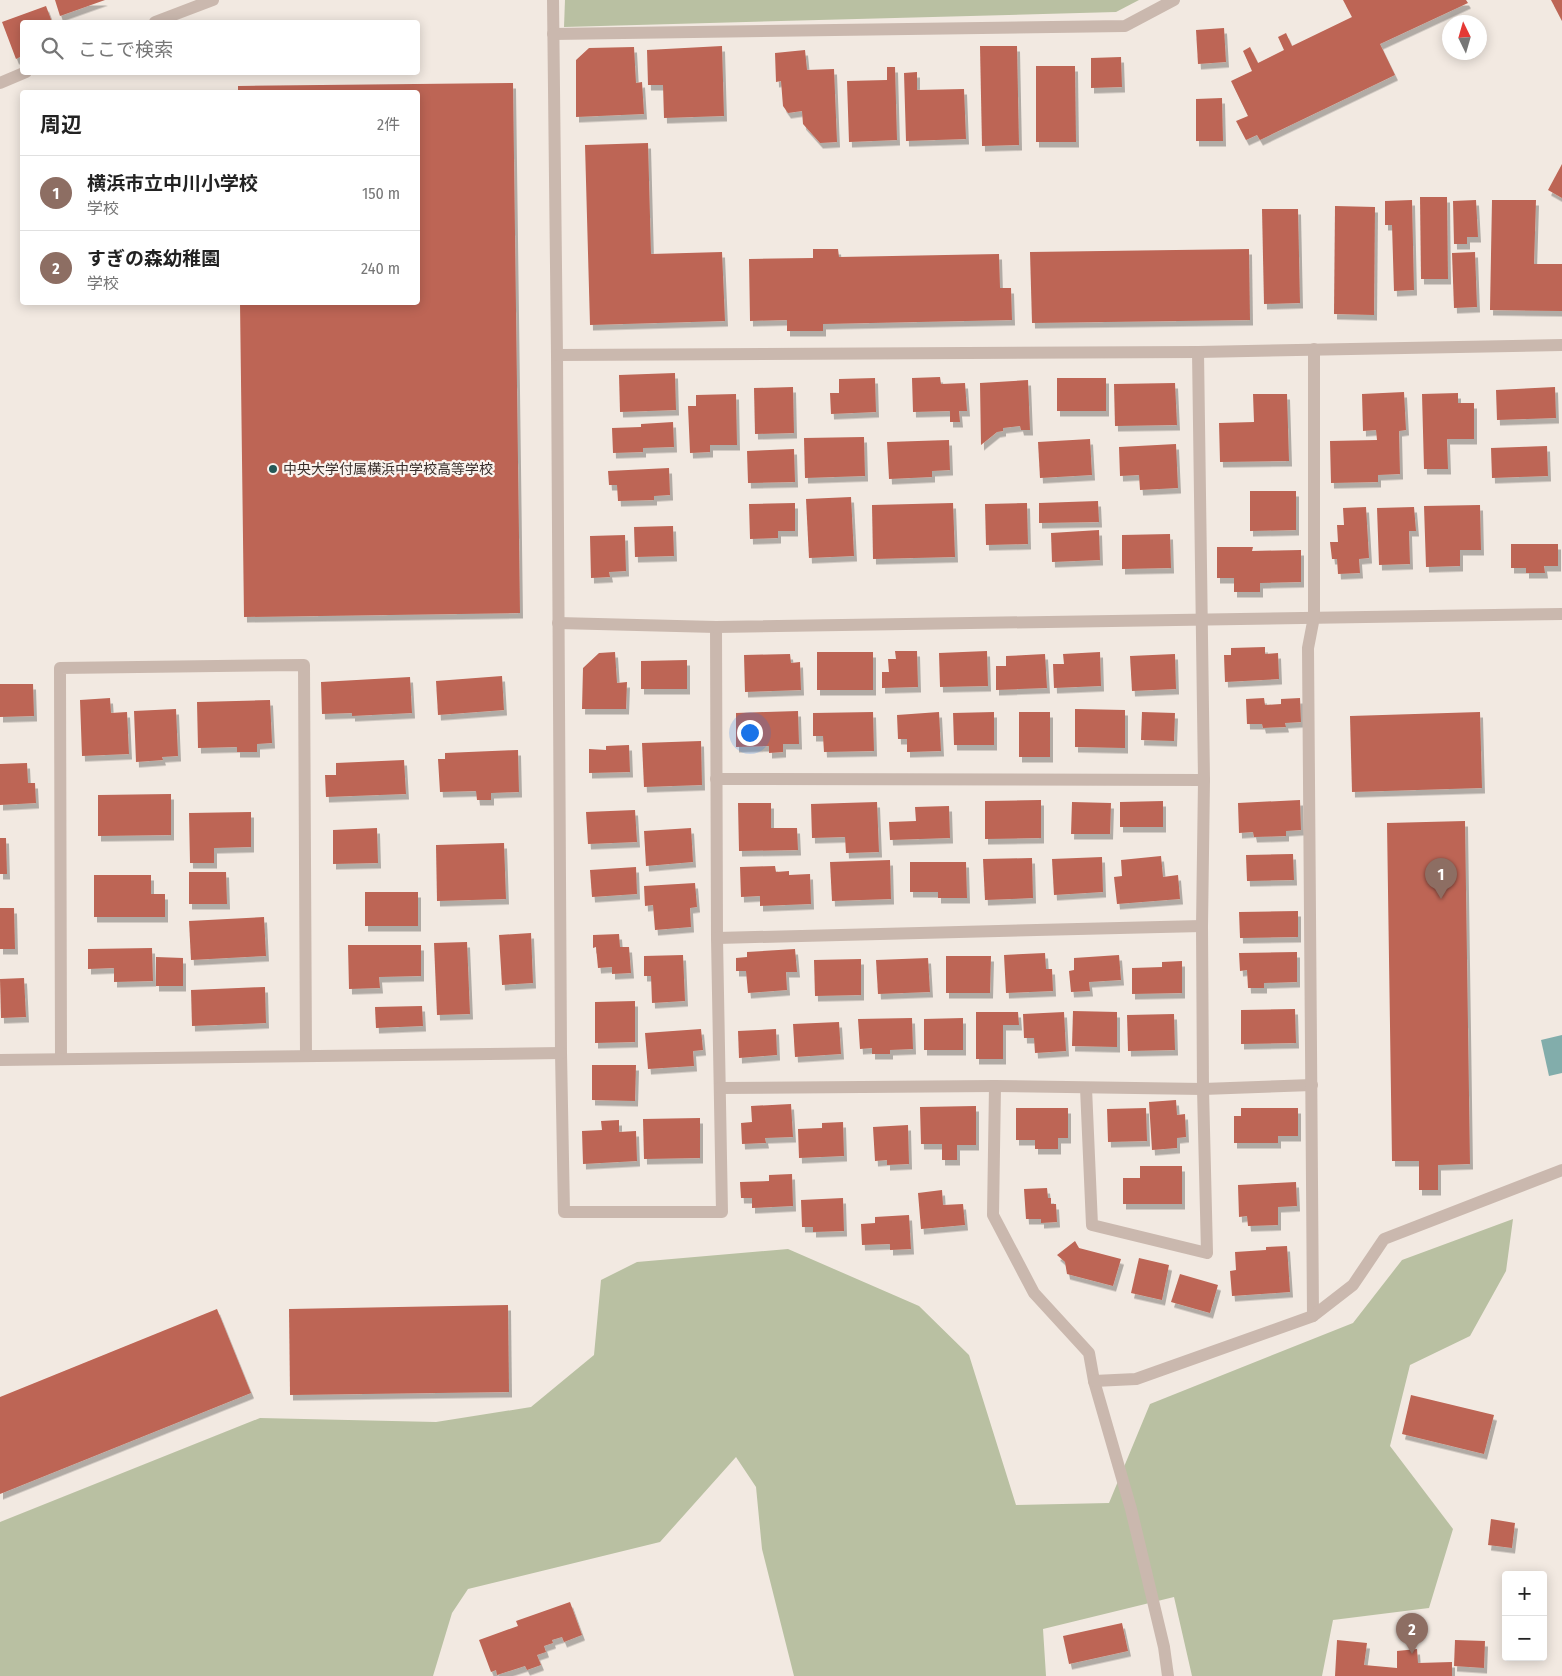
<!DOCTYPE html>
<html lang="ja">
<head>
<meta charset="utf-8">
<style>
  :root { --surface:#fff; --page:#f6f6f6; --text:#222; --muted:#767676; --line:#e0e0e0; --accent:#245857 }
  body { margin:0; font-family:"Fira Sans Condensed","Noto Sans JP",sans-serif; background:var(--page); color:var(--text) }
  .controls { position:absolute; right:15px; bottom:15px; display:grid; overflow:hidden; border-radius:5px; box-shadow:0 2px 12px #0003 }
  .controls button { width:45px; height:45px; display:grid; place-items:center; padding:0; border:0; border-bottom:1px solid var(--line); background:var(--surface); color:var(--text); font:25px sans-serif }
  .compass { position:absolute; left:1442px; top:15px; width:45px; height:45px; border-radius:50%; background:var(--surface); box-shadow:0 2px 12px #0003; rotate:355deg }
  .you { position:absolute; left:749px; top:732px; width:18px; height:18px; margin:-12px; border:4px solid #fff; border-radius:50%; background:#1a73e8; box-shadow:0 0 0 8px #1a73e833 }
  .badge { display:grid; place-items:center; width:32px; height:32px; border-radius:50%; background:var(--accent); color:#fff; font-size:16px; font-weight:700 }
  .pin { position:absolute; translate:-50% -41px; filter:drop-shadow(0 1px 2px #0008) }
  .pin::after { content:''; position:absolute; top:26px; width:18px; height:15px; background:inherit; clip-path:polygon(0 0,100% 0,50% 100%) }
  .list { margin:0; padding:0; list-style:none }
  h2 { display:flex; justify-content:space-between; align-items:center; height:65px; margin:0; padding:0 20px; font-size:21px }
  h2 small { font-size:16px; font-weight:400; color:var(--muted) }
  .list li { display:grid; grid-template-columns:32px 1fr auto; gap:15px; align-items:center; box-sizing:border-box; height:75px; padding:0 20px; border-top:1px solid var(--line) }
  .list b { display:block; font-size:19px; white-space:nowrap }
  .list p { margin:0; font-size:16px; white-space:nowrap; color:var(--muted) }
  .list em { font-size:16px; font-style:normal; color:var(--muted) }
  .icon { flex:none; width:28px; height:28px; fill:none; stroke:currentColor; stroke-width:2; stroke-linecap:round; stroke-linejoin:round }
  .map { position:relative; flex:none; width:1562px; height:1676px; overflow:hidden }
  .search { position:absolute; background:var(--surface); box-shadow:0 2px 12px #0003; left:20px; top:20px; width:400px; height:55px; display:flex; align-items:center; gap:12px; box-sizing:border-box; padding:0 18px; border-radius:5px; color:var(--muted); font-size:19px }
  .panel { position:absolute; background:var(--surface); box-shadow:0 2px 12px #0003; left:20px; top:90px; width:400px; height:215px; border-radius:5px }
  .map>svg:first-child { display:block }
  .green { fill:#b9c0a2 }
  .water { fill:#82adab }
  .building { fill:#bd6554; filter:url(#shadow) }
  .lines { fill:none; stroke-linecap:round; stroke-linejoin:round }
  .street { stroke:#cab8ae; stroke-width:12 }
  .poi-dot { fill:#245857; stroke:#faf3ee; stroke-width:2 }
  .labels { text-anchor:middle; stroke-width:4.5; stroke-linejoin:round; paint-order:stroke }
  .poi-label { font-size:14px; fill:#392f2c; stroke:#faf3ee; text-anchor:start }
</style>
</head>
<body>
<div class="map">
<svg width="1562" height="1676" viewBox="0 0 1562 1676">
  <defs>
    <filter id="shadow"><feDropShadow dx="3" dy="5.5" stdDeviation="0" flood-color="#0004"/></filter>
  </defs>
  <rect width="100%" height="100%" fill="#f2e9e1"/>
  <g class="green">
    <path d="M565 0H1139L1116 12 564 27Z"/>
    <path d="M1513 1219 1506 1271 1470 1336 1410 1365 1390 1446 1453 1529 1429 1608 1333 1620 1322 1676H1192L1174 1597 1043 1629 1046 1676H794L762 1549 756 1487 736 1457 660 1542 468 1589 452 1613 433 1676H0V1522L260 1418 436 1422 531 1407 594 1355 601 1280 637 1262 788 1249 919 1306 969 1355 1016 1505 1109 1503 1150 1404 1353 1323 1402 1260Z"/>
  </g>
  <path class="water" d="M1562 1035V1073L1549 1076 1541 1040Z"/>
  <g class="building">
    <path d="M55 0H105L60 16Z"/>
    <path d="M1343 0H1466L1468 3 1380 44 1395 75 1260 140 1257 135 1246 140 1236 121 1248 116 1231 81 1252 71 1243 51 1250 47 1258 63 1284 50 1278 37 1286 33 1292 46 1352 17Z"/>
    <path d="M1551 0H1562V21Z"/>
    <path d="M46 6 52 22H22V56L16 59 2 22Z"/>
    <path d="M1224 28 1226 62 1198 64 1196 30Z"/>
    <path d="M722 46 724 116 664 118 663 85H648L647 50Z"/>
    <path d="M980 46H1017L1019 145 982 146Z"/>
    <path d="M634 47 636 83 642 82 644 114 576 117V60L589 48Z"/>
    <path d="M805 50 807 70 834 69 837 142 820 143 803 124 802 111 788 113 783 106 781 81 776 82 775 53Z"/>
    <path d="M1121 57 1122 87 1091 88V58Z"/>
    <path d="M1036 66H1075L1076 142H1036Z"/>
    <path d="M887 67H895L897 140 849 142 847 81 887 80Z"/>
    <path d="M917 72V90L964 89 966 139 906 141 904 73Z"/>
    <path d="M513 83 520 613 244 617 240 302H418V92H238V86Z"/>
    <path d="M1222 98 1223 141H1196V99Z"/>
    <path d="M648 143 651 254 722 252 725 321 590 325 585 145Z"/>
    <path d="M1562 164V198L1548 190Z"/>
    <path d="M1420 197H1447L1448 279H1421Z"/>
    <path d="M1412 200 1414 290 1394 291 1392 225H1385V201Z"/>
    <path d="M1476 200 1478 237H1467V244H1454L1453 201Z"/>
    <path d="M1492 200H1536L1534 264H1562V311L1490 310Z"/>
    <path d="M1335 206 1375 207 1374 315 1334 314Z"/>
    <path d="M1262 209H1298L1300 303 1264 304Z"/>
    <path d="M813 249H838L839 257 999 254 1000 288H1011L1012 320 823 324V331H787V320L750 321 749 259 813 258Z"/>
    <path d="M1249 249 1250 320 1032 323 1030 252Z"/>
    <path d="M1475 252 1477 307 1454 308 1452 253Z"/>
    <path d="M675 373 676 410 620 412 619 375Z"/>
    <path d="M940 377 941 384 965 383 967 411H959L960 422H950V411L913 412 912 378Z"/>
    <path d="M875 378 876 412 831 414 830 393H839V379Z"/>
    <rect x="1057" y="378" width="49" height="33"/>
    <path d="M1028 380 1030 430H1021L1020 426 1003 428V431L997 432 981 445 980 383Z"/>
    <path d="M1175 383 1177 425 1115 426 1114 384Z"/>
    <path d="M793 387 794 433 755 434 754 388Z"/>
    <path d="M1555 387 1556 418 1497 420 1496 390Z"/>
    <path d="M1404 392 1406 430 1399 431 1400 474 1378 475V482L1331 483 1330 441 1377 440 1376 430 1363 431 1362 394Z"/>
    <path d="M1458 393V403H1474V439H1447L1448 469H1424L1422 394Z"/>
    <path d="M736 394 737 445H710V452L690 453 688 406H696V395Z"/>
    <path d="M1253 394H1287L1289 461 1220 462 1219 423 1254 422Z"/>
    <path d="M673 422 674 447 643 448V452L613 453 612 428 641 427V424Z"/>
    <path d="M864 437 865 476 805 478 804 438Z"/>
    <path d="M1090 439 1092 475 1040 478 1038 442Z"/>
    <path d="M949 440 950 470 932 471V477L889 479 887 442Z"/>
    <path d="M1176 444 1178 488 1140 490 1139 475 1120 476 1119 447Z"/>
    <path d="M1547 446 1548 476 1492 478 1491 448Z"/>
    <path d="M794 449 795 482 748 483 747 451Z"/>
    <path d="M669 468 670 495 654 496V500L618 501 617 485H609L608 471Z"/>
    <path d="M1250 491H1296V530L1250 531Z"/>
    <path d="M851 497 854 556 809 558 806 499Z"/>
    <path d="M1098 501 1099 522 1039 523V503Z"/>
    <path d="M795 503V531H778V538L750 539 749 504Z"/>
    <path d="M953 503 955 557 873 559 872 505Z"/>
    <path d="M1027 503 1028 544 986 545 985 504Z"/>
    <path d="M1480 505 1481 550H1460V566L1426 567 1424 506Z"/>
    <path d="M1366 507 1369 558 1359 559 1360 573 1338 574 1337 559H1332L1330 542H1338L1337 525H1344L1343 508Z"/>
    <path d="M1414 507 1416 531H1409L1410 564 1379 565 1377 508Z"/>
    <path d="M673 526 674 556 635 557 634 527Z"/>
    <path d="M1099 530 1100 560 1052 562 1051 533Z"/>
    <path d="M1170 534 1171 568 1122 569V535Z"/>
    <path d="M625 535 626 571 609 572 610 577 591 578 590 536Z"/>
    <path d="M1511 544H1558V566H1544L1545 573H1526V568H1511Z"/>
    <path d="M1217 547H1253L1252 551 1301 550V582L1260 583V592H1234V578H1217Z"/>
    <path d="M1265 647V654L1278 653 1279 679 1225 682 1224 655H1231V648Z"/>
    <path d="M895 651H917L918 687 882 688V672H889L888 659H896Z"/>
    <path d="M987 651 988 686 940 687 939 653Z"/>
    <path d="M615 652 617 683 627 682 626 709H582L583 668 599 653Z"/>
    <rect x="817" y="652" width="56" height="38"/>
    <path d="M1100 652 1101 686 1054 688 1053 664H1064L1063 654Z"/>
    <path d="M790 654 791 663 800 662 801 690 745 692 744 655Z"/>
    <path d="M1045 654 1047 688 996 690V666H1006V656Z"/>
    <path d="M1175 654 1176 689 1132 691 1130 656Z"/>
    <path d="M687 660V689H641V661Z"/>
    <path d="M502 676 504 710 438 715 436 681Z"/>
    <path d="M410 677 412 713 352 716V713L322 714 321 682Z"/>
    <path d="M0 684H33L34 716 0 717Z"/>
    <path d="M110 698 111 713 127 712 129 754 82 756 80 700Z"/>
    <path d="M1264 698 1265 705 1281 704V699L1300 698 1301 722 1285 723 1286 727 1263 728 1262 724H1247L1246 699Z"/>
    <path d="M270 700 272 743 257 744V752H237V747L198 748 197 702Z"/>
    <path d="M176 709 178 756 162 757 163 760 136 762 134 711Z"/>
    <path d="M1075 709 1125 710V748L1075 747Z"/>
    <path d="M798 711 799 744H783V752L769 753V746L736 747V713Z"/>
    <path d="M873 712 874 751 824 752 823 736H813V713Z"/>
    <path d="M939 712 941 751 907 752V739H898L897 715Z"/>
    <path d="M994 712V745H954L953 713Z"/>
    <rect x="1019" y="712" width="31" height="45"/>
    <path d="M1142 712 1175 713 1174 741 1141 740Z"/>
    <path d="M1480 712 1482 788 1352 792 1350 716Z"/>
    <path d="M701 741 702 785 644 787 642 743Z"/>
    <path d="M629 745 630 772 589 773V749L606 750V746Z"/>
    <path d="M518 750 519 792 491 793V800H477L476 791 440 792 438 759H445V753Z"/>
    <path d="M404 760 406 794 326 797 325 775H336V763Z"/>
    <path d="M27 763 28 783H35L36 803 0 805V764Z"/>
    <path d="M171 794V835L98 836V795Z"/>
    <path d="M1041 800V838L985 839V801Z"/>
    <path d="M1300 800 1301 830 1286 831V836L1254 837 1253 832 1239 833 1238 803Z"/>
    <path d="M1163 801V827H1120V802Z"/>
    <path d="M877 802 879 852 846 853 845 837 812 838 811 804Z"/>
    <path d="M1072 802 1111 803 1110 834H1071Z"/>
    <path d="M738 803H771V828H797L798 850 739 851Z"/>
    <path d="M949 806 950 838 890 840 889 822 916 821 915 807Z"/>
    <path d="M635 810 637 842 588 844 586 812Z"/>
    <path d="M251 812V847L214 848V863H190L189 813Z"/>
    <path d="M1465 821 1470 1164 1438 1165V1190H1419V1161H1392L1387 823Z"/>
    <path d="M377 828 378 863 333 864V830Z"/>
    <path d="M691 828 693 862 646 866 644 831Z"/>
    <path d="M0 838H6L7 874H0Z"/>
    <path d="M504 843 506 899 437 901 436 845Z"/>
    <path d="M1293 854 1294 880 1247 881 1246 855Z"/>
    <path d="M1161 856 1163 877 1178 875 1180 899 1117 904 1114 877 1122 876 1121 860Z"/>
    <path d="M1102 857 1103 892 1054 895 1052 859Z"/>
    <path d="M1032 858 1033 898 985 900 983 859Z"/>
    <path d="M890 860 891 899 832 901 830 862Z"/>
    <path d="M910 862H966L967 898H938V892H910Z"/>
    <path d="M775 866 776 872 789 871V875L810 874 811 904 760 906V896L741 897 740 867Z"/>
    <path d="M636 867 637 894 592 897 590 870Z"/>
    <path d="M189 872H226L227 904H189Z"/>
    <path d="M94 875H151V894H165V917H94Z"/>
    <path d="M695 883 697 907 690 908 691 927 655 930 653 905 645 906 644 886Z"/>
    <rect x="365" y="892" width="53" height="34"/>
    <path d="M0 908H14L15 949H0Z"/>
    <path d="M1298 911V937L1240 938 1239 912Z"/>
    <path d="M264 917 266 956 191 960 189 921Z"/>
    <path d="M531 933 533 983 502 985 499 935Z"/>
    <path d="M619 934 620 947H629L631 973 612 974V967L598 968 596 947 593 948V935Z"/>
    <path d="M467 942 470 1014 437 1015 434 943Z"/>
    <path d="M348 945H421V976L379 977 380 988 349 989Z"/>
    <path d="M152 948 153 981 114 982V968L88 969V949Z"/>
    <path d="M795 949 797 972H786L787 990 748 993 746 971H736V958L747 957V952Z"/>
    <path d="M1297 952V982L1264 983V988H1248L1247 970 1240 971 1239 953Z"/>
    <path d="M1045 953 1046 969H1052L1053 991 1006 993 1004 955Z"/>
    <path d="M683 955 685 1001 652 1003 651 976H644V956Z"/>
    <path d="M1119 955 1121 980 1089 982 1090 991 1071 992 1069 971 1074 970V958Z"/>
    <path d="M946 956H991L990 993H946Z"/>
    <path d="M156 957 183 958V986H156Z"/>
    <path d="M928 958 930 992 878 994 876 960Z"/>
    <path d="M861 959V995L815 996 814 960Z"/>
    <path d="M1182 961V993L1132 994V968L1162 967V962Z"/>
    <path d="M24 978 26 1017 1 1018 0 979Z"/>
    <path d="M265 987 266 1023 192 1026 191 990Z"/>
    <path d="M635 1001V1042L595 1043V1002Z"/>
    <path d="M422 1006 423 1026 376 1028 375 1007Z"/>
    <path d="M1295 1009 1296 1043 1241 1044V1010Z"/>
    <path d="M1073 1011 1117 1012V1047L1072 1046Z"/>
    <path d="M976 1012H1018L1019 1025H1003V1059H976Z"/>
    <path d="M1064 1012 1066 1051 1035 1053 1034 1038H1024L1023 1014Z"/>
    <path d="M1174 1014 1175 1050 1128 1051 1127 1015Z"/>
    <path d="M912 1018 913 1049 890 1050V1054H872V1048L860 1049 858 1019Z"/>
    <path d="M963 1018V1050H924V1019Z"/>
    <path d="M839 1022 841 1054 795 1057 793 1024Z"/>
    <path d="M701 1029 703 1050 693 1051 694 1066 648 1069 645 1033Z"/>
    <path d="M776 1029 777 1055 739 1058 738 1031Z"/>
    <path d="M592 1065H636L635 1101 592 1100Z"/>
    <path d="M1176 1100 1177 1115 1185 1114 1186 1137 1177 1138V1148L1152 1150 1149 1102Z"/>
    <path d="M791 1104 793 1137 765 1138 766 1143 742 1144 741 1123 752 1122 751 1106Z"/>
    <path d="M976 1106V1145H957V1160H942V1144H921L920 1107Z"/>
    <path d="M1016 1108H1068V1138H1058V1149H1035V1140H1016Z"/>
    <path d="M1146 1108 1147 1141 1108 1142 1107 1109Z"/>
    <path d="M1241 1108H1298V1136H1278V1143H1234V1116H1241Z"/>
    <path d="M700 1118V1158L644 1159 643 1119Z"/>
    <path d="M619 1120V1132L636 1131 637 1161 583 1164 582 1131 602 1130 601 1121Z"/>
    <path d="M843 1122 844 1156 799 1158 798 1129 822 1128V1123Z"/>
    <path d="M908 1125 909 1164 887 1165V1160L875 1161 873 1127Z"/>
    <path d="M1140 1166H1182V1204H1123V1178H1140Z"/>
    <path d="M792 1174 793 1206 752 1208V1198H741L740 1182 769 1181V1175Z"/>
    <path d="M1296 1182 1297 1206 1278 1207V1225L1248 1226 1247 1216 1239 1217 1238 1185Z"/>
    <path d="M1047 1188 1048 1198H1051V1204H1056L1057 1222 1041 1223V1219H1026L1024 1189Z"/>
    <path d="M942 1190 943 1205 963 1204 965 1225 921 1229 918 1193Z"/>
    <path d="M843 1198 844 1231 813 1232V1227H802L801 1200Z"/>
    <path d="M909 1215 911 1249 890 1250V1244L862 1245 861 1224 875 1223V1217Z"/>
    <path d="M1075 1241 1079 1248 1121 1259 1113 1286 1067 1274 1065 1262 1057 1255Z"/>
    <path d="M1287 1246 1290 1292 1232 1296 1230 1271 1236 1270 1235 1252 1266 1250V1247Z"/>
    <path d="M1139 1258 1169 1265 1162 1300 1131 1293Z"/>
    <path d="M1180 1274 1218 1285 1210 1313 1171 1302Z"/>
    <path d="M508 1305 509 1392 290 1395 289 1309Z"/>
    <path d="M217 1309 251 1393 0 1494V1397Z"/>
    <path d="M1411 1395 1494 1415 1484 1454 1402 1434Z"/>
    <path d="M1491 1519 1515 1523 1512 1548 1488 1545Z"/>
    <path d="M570 1602 582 1635 564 1642 562 1637 552 1640 553 1643 544 1646 546 1652 537 1655 541 1665 527 1670 525 1666 497 1675 496 1670 491 1672 479 1640 518 1626 516 1621Z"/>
    <path d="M1122 1623 1128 1651 1069 1664 1063 1636Z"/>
    <path d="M1337 1640 1367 1643 1364 1665 1397 1668V1651L1417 1649 1418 1663 1452 1662V1676H1335Z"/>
    <path d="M1455 1640 1485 1641 1484 1668 1454 1666Z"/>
  </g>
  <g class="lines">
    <g class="street">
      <path d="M553 0 557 355 561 1053 564 1212H722L717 938 716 627"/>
      <path d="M155 22 213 0"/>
      <path d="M553 34 1125 26 1174 0"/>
      <path d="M0 83 26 72"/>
      <path d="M557 355 1198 352 1562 345"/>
      <path d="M558 623 716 627 1562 614"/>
      <path d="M716 779 1204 780"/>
      <path d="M717 938 1202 926"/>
      <path d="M61 1059 60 668 304 665 306 1056"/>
      <path d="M0 1060 561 1053"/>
      <path d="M995 1086 993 1215 1034 1293 1089 1353 1094 1381 1131 1509 1164 1647 1168 1676"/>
      <path d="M720 1088 995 1086 1203 1089 1312 1085"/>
      <path d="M1086 1088 1092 1225 1207 1253 1203 1089 1202 926 1204 780 1198 352"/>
      <path d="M1313 1316 1308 648 1314 617V349"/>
      <path d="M1094 1381 1136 1379 1313 1316 1353 1285 1384 1239 1562 1170"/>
    </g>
  </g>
  <circle class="poi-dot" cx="273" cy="469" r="5"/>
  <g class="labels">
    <g class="poi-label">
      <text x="283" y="474">中央大学付属横浜中学校高等学校</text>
    </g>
  </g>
</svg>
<div class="controls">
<button>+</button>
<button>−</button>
</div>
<svg class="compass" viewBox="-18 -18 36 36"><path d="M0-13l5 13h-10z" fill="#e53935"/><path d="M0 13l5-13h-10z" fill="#767676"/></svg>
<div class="you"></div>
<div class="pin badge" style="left:1441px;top:899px;background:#8d6e63">1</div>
<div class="pin badge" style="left:1412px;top:1654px;background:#8d6e63">2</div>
<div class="search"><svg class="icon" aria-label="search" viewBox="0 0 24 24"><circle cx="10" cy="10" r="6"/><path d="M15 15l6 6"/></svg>ここで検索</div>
<section class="panel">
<h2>周辺<small>2件</small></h2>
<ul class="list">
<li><span class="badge" style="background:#8d6e63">1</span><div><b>横浜市立中川小学校</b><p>学校</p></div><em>150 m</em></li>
<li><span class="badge" style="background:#8d6e63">2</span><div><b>すぎの森幼稚園</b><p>学校</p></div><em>240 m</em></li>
</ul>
</section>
</div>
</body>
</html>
